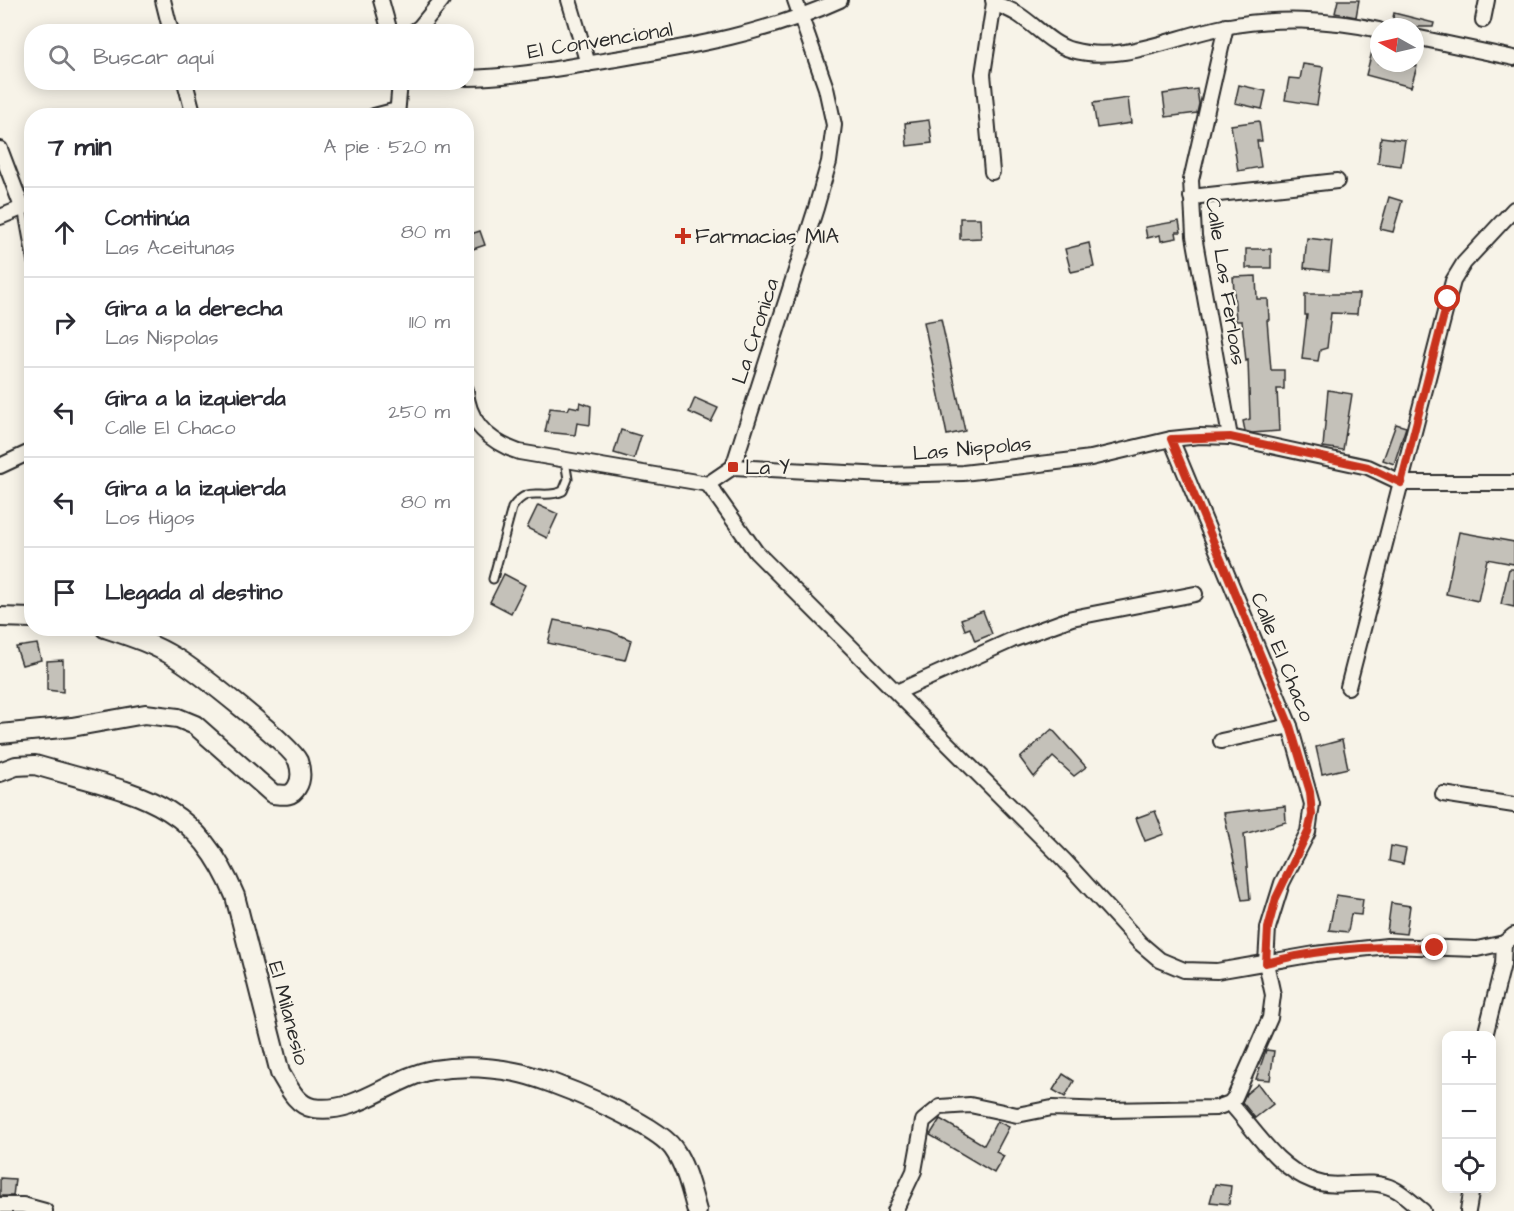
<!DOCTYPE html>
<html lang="es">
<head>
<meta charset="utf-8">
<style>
  :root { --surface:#fff; --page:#f7f7f7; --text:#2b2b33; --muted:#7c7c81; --line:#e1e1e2 }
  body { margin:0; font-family:"Architects Daughter",sans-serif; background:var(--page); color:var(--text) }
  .controls { position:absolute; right:18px; bottom:18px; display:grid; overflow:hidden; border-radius:12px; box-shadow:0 3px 15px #0003 }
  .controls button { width:54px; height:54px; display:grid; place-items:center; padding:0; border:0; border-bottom:2px solid var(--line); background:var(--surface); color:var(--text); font:30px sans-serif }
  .compass { position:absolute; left:1370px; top:18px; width:54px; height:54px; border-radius:50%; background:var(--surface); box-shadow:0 3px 15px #0003; rotate:278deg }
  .stop { position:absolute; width:18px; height:18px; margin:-14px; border:4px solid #c8321e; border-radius:50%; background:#fff }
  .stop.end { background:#c8321e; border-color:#fff; box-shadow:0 2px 6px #0008 }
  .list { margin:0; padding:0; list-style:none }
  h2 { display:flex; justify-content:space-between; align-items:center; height:78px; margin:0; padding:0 24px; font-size:26px }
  h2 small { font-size:20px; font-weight:400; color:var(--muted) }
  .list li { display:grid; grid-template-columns:39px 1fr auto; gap:18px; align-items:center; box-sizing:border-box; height:90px; padding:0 24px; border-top:2px solid var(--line) }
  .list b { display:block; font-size:22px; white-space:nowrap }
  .list p { margin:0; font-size:20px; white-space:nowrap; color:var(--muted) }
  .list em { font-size:20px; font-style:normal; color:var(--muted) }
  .icon { flex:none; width:33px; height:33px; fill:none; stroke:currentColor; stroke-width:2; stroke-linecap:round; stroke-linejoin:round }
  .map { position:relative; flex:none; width:1514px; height:1211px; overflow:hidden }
  .search { position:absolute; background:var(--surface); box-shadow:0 3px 15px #0003; left:24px; top:24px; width:450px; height:66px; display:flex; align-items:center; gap:15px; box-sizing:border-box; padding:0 21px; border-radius:24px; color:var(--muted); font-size:22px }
  .panel { position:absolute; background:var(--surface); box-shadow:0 3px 15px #0003; left:24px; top:108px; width:450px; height:528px; border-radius:24px }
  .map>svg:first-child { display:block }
  .building { fill:#c4c1b9; stroke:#2b2b2b; stroke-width:1.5 }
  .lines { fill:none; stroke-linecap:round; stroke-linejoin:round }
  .lane-casing { stroke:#2b2b2b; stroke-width:11 }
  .street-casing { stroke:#2b2b2b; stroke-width:18 }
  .secondary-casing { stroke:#2b2b2b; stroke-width:22 }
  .lane { stroke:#f7f3e8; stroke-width:7 }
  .street { stroke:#f7f3e8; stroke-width:14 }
  .secondary { stroke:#f7f3e8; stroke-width:18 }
  .route { stroke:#c8321e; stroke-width:8 }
  .poi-dot { fill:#c8321e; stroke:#f7f3e8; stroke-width:2 }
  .labels { text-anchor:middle; stroke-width:4.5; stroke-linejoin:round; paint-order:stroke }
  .street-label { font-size:21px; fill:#2b2b2b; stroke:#f7f3e8 }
  .poi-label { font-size:21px; fill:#2b2b2b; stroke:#f7f3e8; text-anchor:start }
</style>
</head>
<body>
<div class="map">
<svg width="1514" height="1211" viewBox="0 0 1514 1211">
  <rect width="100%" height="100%" fill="#f7f3e8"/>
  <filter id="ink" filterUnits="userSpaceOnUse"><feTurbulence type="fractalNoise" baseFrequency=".0167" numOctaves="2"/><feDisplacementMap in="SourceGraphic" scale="12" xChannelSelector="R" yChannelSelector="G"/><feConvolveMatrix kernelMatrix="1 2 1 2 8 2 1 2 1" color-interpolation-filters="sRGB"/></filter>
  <g filter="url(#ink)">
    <g class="building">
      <path d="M1338 0H1359L1356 17 1335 13Z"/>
      <path d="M1394 13 1434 23 1433 27H1391Z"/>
      <path d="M1375 40 1379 41V63L1417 66 1411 87 1366 75Z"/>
      <path d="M1303 64 1323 67 1317 105 1285 100 1289 78 1300 79Z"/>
      <path d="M1239 85 1266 91 1262 109 1235 103Z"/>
      <path d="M1197 89 1199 104 1197 113 1166 117 1163 94Z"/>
      <path d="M1128 98 1131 123 1097 128 1093 103Z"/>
      <path d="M929 120 932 143 907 146 905 123Z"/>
      <path d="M1259 121 1262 141H1257L1261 167 1238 171 1231 125Z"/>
      <path d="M1381 137 1405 140 1401 166 1378 163Z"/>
      <path d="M1389 197 1402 201 1393 232 1380 229Z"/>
      <path d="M960 218H980L981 238 960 239Z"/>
      <path d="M1179 221 1181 232H1176L1177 238 1161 241 1160 235 1147 238 1145 227Z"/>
      <path d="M480 231 485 245 473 249 468 235Z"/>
      <path d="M1307 238 1332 241 1329 271 1304 268Z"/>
      <path d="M1089 243 1094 267 1071 272 1065 249Z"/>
      <rect x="1246" y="249" width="25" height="19"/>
      <path d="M1256 276 1257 299H1268L1269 320H1267L1271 370H1284V389H1277L1279 431 1252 433 1245 431 1243 421 1250 419 1248 360 1246 361 1242 321H1236L1233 277Z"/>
      <path d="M1305 294H1359L1357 314 1331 313 1327 348 1320 350 1318 361 1302 359 1307 315H1305Z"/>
      <path d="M941 319 965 431 947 435 924 322Z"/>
      <path d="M1328 390 1352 394 1343 450 1323 447Z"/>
      <path d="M695 398 718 408 711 422 689 412Z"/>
      <path d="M580 402 591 406 590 425 577 423 575 435 545 432 550 408 568 410 570 406 579 408Z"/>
      <path d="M1396 424 1406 427 1394 464 1383 460Z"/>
      <path d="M621 430 641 436 634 459 614 453Z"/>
      <path d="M538 505 558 514 547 538 527 528Z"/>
      <path d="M1459 532 1514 542V564L1487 559 1478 601 1446 594Z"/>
      <path d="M1509 569H1514V607L1501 604Z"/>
      <path d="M504 574 525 585 511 613 490 602Z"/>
      <path d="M983 611 992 634 975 641 970 628 965 630 961 619Z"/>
      <path d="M554 620 610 631 631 640 625 660 548 643Z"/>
      <path d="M37 644 41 660 22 665 16 647Z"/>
      <path d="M63 660V692L47 690V661Z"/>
      <path d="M1052 729 1086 767 1074 776 1053 757 1034 777 1020 758Z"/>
      <path d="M1342 740 1348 768 1322 774 1316 747Z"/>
      <path d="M1285 806 1286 822 1244 834 1250 899 1242 900 1224 813Z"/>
      <path d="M1155 811 1164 834 1145 841 1136 818Z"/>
      <path d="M1391 846 1406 849 1403 864 1389 861Z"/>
      <path d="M1336 895 1363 899 1361 915 1351 914 1348 932 1329 930Z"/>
      <path d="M1391 903 1410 906 1406 934 1387 932Z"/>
      <path d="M1266 1050 1274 1051 1270 1080 1256 1079Z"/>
      <path d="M1063 1074 1074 1081 1065 1097 1053 1090Z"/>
      <path d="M1258 1084 1273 1104 1255 1118 1242 1102 1246 1094Z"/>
      <path d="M940 1119 984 1145 997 1121 1009 1127 996 1152 1004 1156 994 1173 930 1135Z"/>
      <path d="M0 1178 15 1179 13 1196H0Z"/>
      <path d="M1215 1184 1231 1186 1229 1204 1210 1202Z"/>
    </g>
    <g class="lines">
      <defs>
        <g id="lane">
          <path d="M22 207 32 263"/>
          <path d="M493 579 512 508C529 483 541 501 563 491L568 479 565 461"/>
        </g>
        <g id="street">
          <path d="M163 0 171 32"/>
          <path d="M381 0 390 32"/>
          <path d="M569 0 588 64"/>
          <path d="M993 0 994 3C1002 7 1012 10 1019 15 1036 26 1052 45 1072 50 1121 64 1176 36 1224 27 1274 17 1330 19 1379 30"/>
          <path d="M1483 20 1487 0"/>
          <path d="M1226 26 1191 180 1194 236 1230 437"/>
          <path d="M413 32 420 27 442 0"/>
          <path d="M1415 37 1514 58"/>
          <path d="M466 78C517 77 566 67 616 59 694 46 768 33 840 0"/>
          <path d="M185 82 194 116"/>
          <path d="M374 116 397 110"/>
          <path d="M397 116 400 82"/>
          <path d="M0 149 22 207"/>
          <path d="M992 172 983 74 994 3"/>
          <path d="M1191 197 1337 181"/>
          <path d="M0 217 32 204"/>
          <path d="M466 390C468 423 490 442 519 452L708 484 733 467 885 475 963 473 1091 458 1171 439 1200 436 1230 437 1368 467 1402 483H1514"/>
          <path d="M0 466 32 451"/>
          <path d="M733 467 816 208 829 162 834 125 826 88 795 0"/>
          <path d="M708 484 756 552 1065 861 1140 943 1160 960 1184 970 1217 971 1315 954 1387 946 1477 949 1504 943 1514 935"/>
          <path d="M1348 687 1453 281 1464 263 1514 209"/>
          <path d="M897 692 1012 640 1072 618 1195 594"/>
          <path d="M1221 741 1290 726"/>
          <path d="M1443 794 1514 805"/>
          <path d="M1485 1036 1503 964 1504 943"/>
          <path d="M1230 1103C1256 1131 1276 1167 1313 1181 1340 1191 1367 1176 1394 1189 1405 1194 1413 1204 1423 1211"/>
          <path d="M0 1205H23L45 1211"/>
          <path d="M895 1211 914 1171 923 1121 940 1107 970 1105 1017 1115 1052 1108 1108 1110 1216 1108 1230 1103 1235 1097 1270 1018 1273 995 1266 963 1268 928 1282 883 1308 832 1312 804 1290 726 1171 439"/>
          <path d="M1468 1211 1472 1188"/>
        </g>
        <g id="secondary">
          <path d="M0 617 32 618"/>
          <path d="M0 734 72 727 145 714 178 718 195 725 273 794C283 795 292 797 297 787 302 779 301 770 298 761 290 744 197 671 176 658 154 644 129 636 105 628"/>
          <path d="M0 772 16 766 35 765C130 793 193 795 235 896L280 1073C288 1086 296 1105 313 1108 357 1115 392 1077 433 1070 458 1066 489 1067 515 1072 548 1078 654 1122 673 1148 686 1166 691 1190 697 1211"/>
        </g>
      </defs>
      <use href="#lane" class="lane-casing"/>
      <use href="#street" class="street-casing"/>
      <use href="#secondary" class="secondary-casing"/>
      <use href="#lane" class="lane"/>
      <use href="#street" class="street"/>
      <use href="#secondary" class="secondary"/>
    </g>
  </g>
  <g class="lines" filter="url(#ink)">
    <path class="route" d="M1435 948C1378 945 1321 948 1266 963L1268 928 1276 898 1308 832 1312 815 1310 792 1290 726 1171 439 1230 437 1368 467 1401 483 1448 299"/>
  </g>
  <g class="poi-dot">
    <path d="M680 227h6v6h6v6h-6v6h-6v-6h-6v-6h6z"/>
    <rect x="727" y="461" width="12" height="12" rx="3"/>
  </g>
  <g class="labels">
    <g class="street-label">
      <text transform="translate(600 40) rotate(-9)" y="7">El Convencional</text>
      <text transform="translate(1226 281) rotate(81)" y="7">Calle Las Ferloas</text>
      <text transform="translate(755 331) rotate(-72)" y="7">La Cronica</text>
      <text transform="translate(972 448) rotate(-5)" y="7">Las Nispolas</text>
      <text transform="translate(1283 657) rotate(68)" y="7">Calle El Chaco</text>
      <text transform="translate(289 1013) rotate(75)" y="7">El Milanesio</text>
    </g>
    <g class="poi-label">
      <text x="695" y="243">Farmacias MIA</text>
      <text x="745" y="474">La Y</text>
    </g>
  </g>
</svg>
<div class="controls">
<button>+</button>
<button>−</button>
<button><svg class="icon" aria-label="locate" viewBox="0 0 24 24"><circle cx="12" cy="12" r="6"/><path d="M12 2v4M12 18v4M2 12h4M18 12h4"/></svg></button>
</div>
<svg class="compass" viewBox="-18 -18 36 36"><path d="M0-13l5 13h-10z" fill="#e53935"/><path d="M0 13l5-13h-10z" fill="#7c7c81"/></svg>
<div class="stop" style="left:1448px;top:299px"></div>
<div class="stop end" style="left:1435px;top:948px"></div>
<div class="search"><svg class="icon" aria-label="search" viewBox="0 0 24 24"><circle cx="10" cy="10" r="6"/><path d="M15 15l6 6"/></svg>Buscar aquí</div>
<section class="panel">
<h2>7 min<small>A pie · 520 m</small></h2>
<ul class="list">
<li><svg class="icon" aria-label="ahead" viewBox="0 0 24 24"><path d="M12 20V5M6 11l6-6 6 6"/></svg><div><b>Continúa</b><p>Las Aceitunas</p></div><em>80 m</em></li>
<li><svg class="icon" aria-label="right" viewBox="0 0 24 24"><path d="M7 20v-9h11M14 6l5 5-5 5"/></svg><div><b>Gira a la derecha</b><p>Las Nispolas</p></div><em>110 m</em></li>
<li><svg class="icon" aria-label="left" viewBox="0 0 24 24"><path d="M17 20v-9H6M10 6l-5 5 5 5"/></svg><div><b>Gira a la izquierda</b><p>Calle El Chaco</p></div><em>250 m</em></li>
<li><svg class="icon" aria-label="left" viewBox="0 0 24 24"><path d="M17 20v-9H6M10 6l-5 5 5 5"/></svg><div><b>Gira a la izquierda</b><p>Los Higos</p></div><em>80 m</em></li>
<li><svg class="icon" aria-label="arrive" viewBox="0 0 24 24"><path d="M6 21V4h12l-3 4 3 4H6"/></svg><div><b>Llegada al destino</b></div></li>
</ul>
</section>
</div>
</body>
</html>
